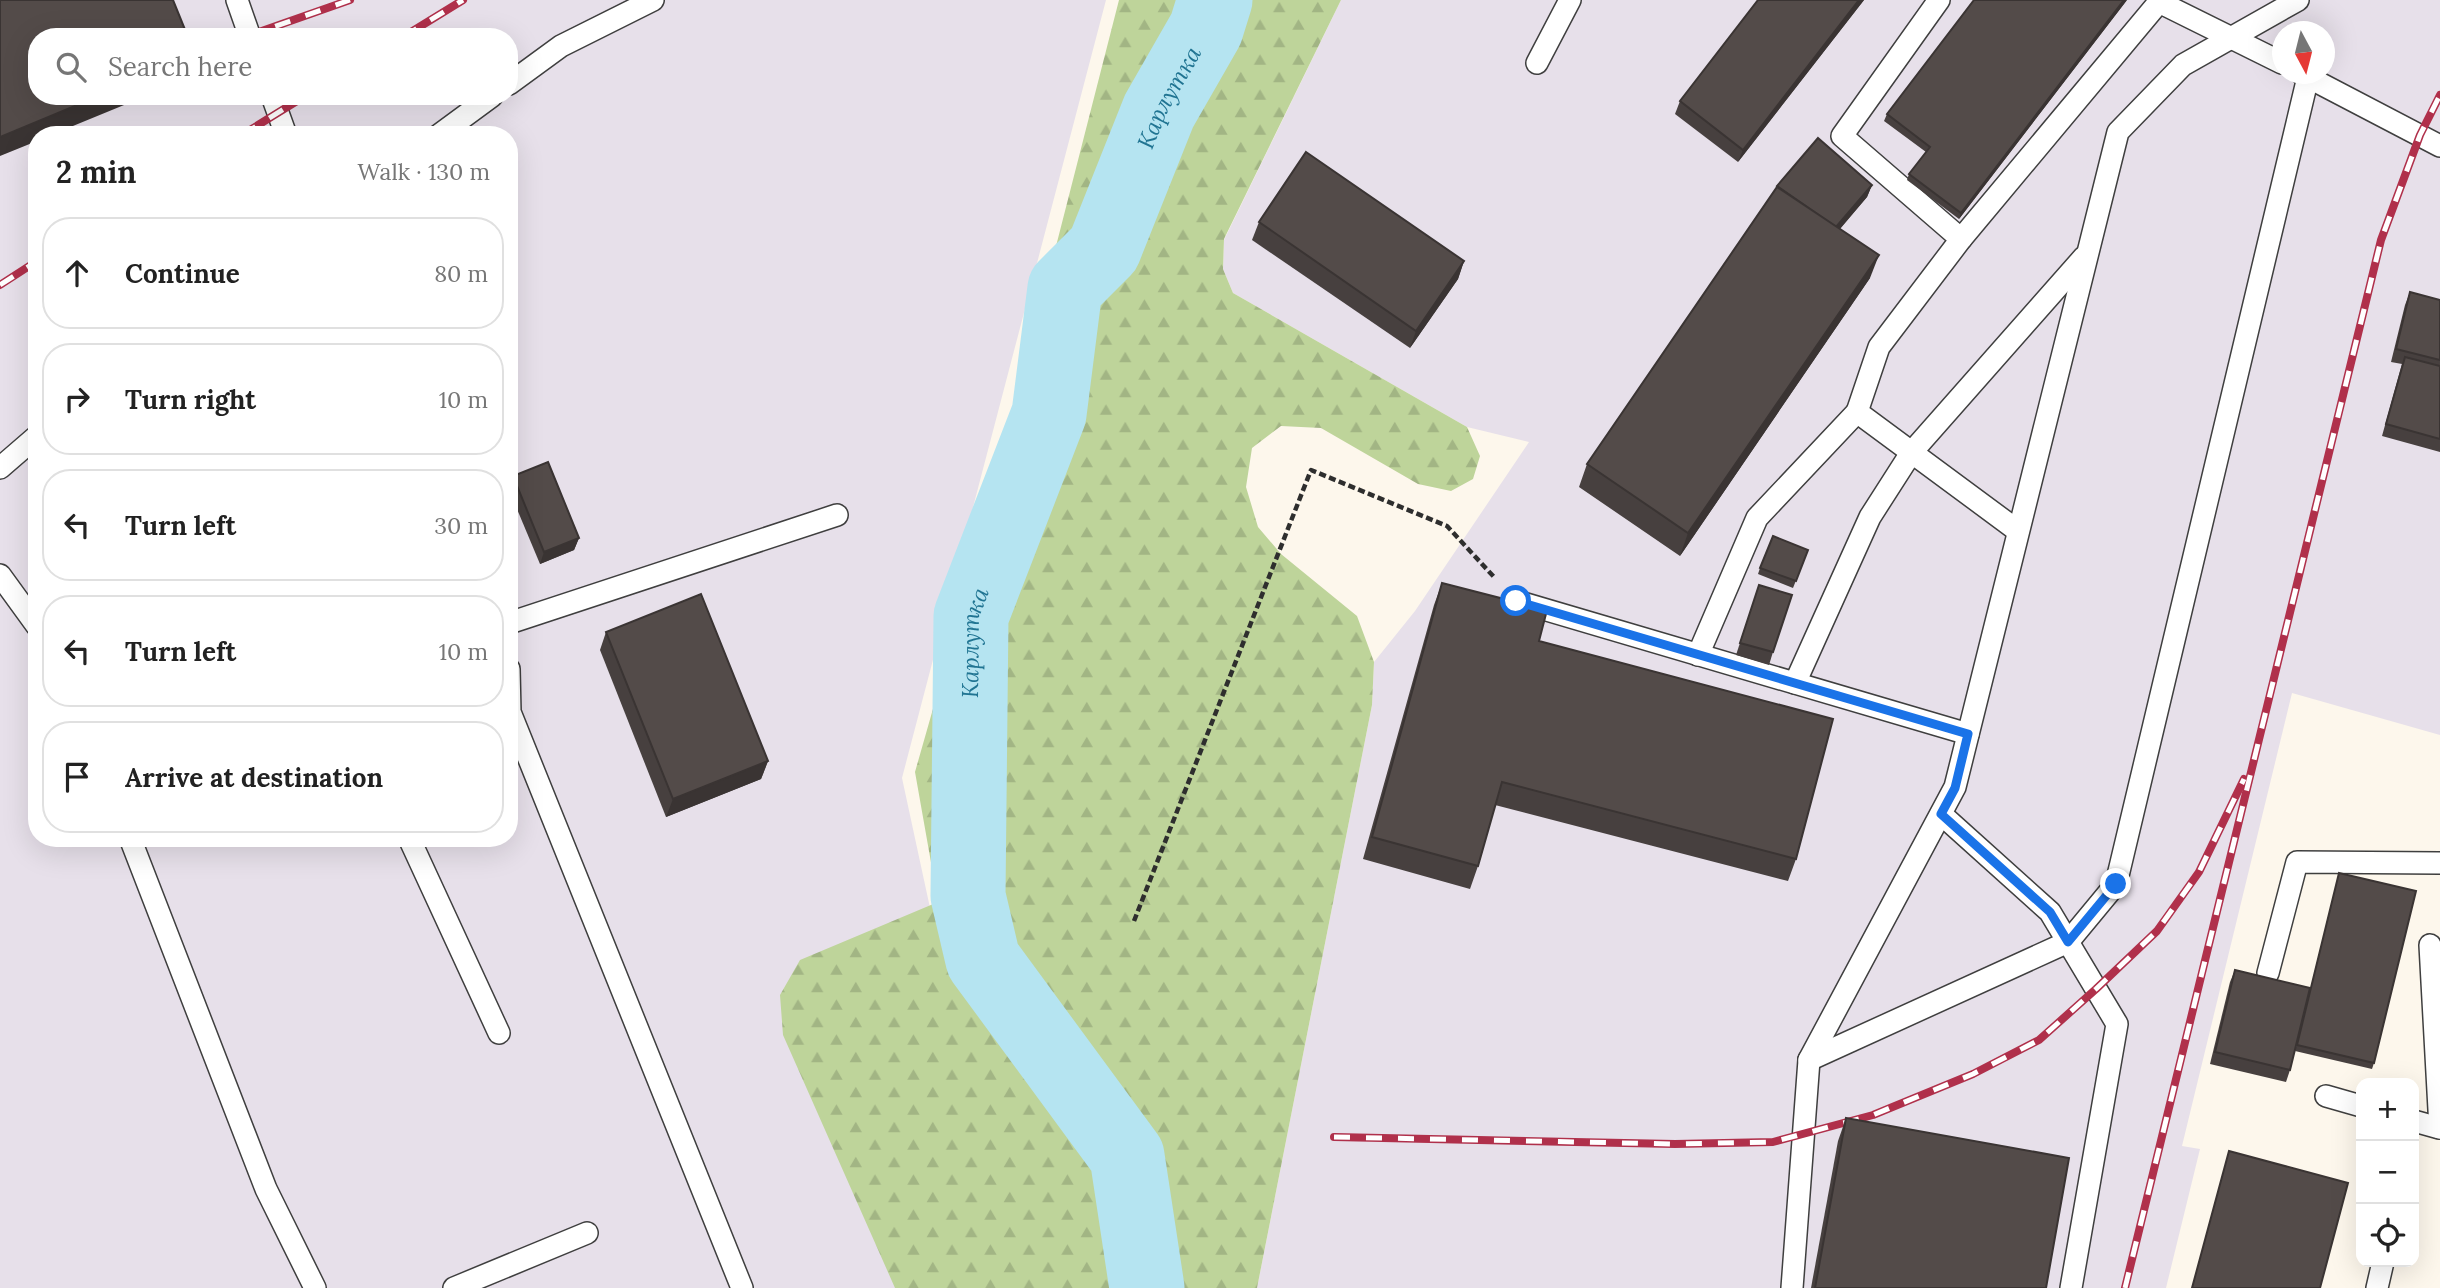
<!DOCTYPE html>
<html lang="en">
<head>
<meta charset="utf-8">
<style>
  :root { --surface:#fff; --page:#f6f6f6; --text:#222; --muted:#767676; --line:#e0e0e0 }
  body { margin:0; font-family:Lora,serif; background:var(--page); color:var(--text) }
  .controls { position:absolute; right:21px; bottom:21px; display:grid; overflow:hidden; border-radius:14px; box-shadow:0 7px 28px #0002 }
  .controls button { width:63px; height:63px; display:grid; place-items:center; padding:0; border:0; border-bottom:2px solid var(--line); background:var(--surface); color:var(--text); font:35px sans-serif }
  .compass { position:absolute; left:2272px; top:21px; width:63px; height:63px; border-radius:50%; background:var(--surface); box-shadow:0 7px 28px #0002; rotate:173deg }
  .stop { position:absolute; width:21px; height:21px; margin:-16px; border:5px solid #1a73e8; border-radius:50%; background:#fff }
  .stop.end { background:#1a73e8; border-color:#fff; box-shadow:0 2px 7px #0008 }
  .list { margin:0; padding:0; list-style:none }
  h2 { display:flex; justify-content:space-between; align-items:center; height:91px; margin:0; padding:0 28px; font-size:30px }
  h2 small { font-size:23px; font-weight:400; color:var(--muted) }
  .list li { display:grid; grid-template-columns:46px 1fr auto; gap:21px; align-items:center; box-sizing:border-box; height:112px; margin:0 14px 14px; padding:0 14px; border:2px solid var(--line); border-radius:28px }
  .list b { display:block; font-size:26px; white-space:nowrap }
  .list em { font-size:23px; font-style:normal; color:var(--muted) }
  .icon { flex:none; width:38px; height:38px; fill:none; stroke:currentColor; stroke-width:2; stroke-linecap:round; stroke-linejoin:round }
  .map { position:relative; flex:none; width:2440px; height:1288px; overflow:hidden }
  .search { position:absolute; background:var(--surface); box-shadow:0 7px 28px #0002; left:28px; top:28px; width:490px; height:77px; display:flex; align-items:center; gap:18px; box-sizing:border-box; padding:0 24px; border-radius:28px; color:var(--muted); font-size:26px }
  .panel { position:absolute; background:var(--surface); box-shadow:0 7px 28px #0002; left:28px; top:126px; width:490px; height:721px; border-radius:28px }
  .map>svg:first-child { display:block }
  .industrial { fill:#e7e0ea; fill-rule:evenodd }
  .forest { fill:url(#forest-firs) }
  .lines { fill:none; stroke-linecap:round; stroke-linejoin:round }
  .river { stroke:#b5e4f1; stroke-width:75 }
  .lane-casing { stroke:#3f3f3f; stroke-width:24 }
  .path { stroke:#2e2e2e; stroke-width:4.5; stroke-dasharray:7 3.5; stroke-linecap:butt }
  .lane { stroke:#fff; stroke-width:21 }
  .rail-casing { stroke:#b0304b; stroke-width:8 }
  .rail { stroke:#fff; stroke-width:5; stroke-dasharray:16; stroke-linecap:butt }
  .wall { fill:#47403f }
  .shaded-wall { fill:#3a3433 }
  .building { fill:#534b49; stroke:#3a3433; stroke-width:2 }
  .route { stroke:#1a73e8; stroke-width:9 }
  .labels { text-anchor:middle; stroke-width:7; stroke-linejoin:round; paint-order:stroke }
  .water-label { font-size:23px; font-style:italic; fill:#207492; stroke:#fff }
</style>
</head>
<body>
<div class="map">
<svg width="2440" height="1288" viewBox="0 0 2440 1288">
  <defs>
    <pattern id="forest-firs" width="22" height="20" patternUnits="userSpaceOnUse" patternTransform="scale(1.75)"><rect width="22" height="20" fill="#bed49a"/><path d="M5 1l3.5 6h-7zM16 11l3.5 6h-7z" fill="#a2b584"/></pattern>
  </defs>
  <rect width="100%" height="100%" fill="#fdf7ec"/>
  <g class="industrial">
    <path d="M0 0H1106L902 778 1012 1288H0ZM37 37H509V96H37ZM37 135H509V838H37Z"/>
    <path d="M1341 0H2440V735L2292 693 2182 1146 2200 1149 2166 1288H1257L1372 705 1374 662 1415 611 1529 442 1467 427 1233 293 1223 269 1224 240ZM2282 32H2324V74H2282Z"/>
  </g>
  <path class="forest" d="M1119 0H1341L1224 239 1223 269 1233 293 1467 427 1480 456 1473 479 1451 491 1418 484 1321 428 1281 426 1252 448 1246 487 1258 527 1281 554 1357 616 1374 662 1372 705 1257 1288H895L783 1035 780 995 800 960 938 902 915 772 978 551Z"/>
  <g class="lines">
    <path class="river" id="s1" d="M1147 1288 1127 1156 983 960 968 896 971 616 1049 414 1065 288 1104 249 1159 111 1206 29 1215 0"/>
    <defs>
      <g id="lane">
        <path d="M237 0 250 37"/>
        <path d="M1939 0 1842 136 1961 239 2159 2 2282 63"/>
        <path d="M1537 63 1570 0"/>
        <path d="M2302 74 2440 146"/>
        <path d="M509 84 561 46 653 0"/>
        <path d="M272 96 286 135"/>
        <path d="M439 135 492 96"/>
        <path d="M1961 239 1879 347 1857 412 2018 531"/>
        <path d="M0 468 37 436"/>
        <path d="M0 575 37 626"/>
        <path d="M1516 601 1968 734"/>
        <path d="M509 623 837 515"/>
        <path d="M1698 655 1757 518 1857 412"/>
        <path d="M509 669 510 712 742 1288"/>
        <path d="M1795 683 1870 517 1911 453 2084 257"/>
        <path d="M1941 814 2050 912 2117 1024 2071 1288"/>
        <path d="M130 838 266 1189 315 1288"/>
        <path d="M409 838 499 1033"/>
        <path d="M2430 945 2440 1128"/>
        <path d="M2268 973 2297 862 2440 863"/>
        <path d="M1809 1060 2068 942 2116 884 2308 77"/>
        <path d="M2326 1096 2361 1106"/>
        <path d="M2414 1121 2439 1128"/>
        <path d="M454 1288 587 1233"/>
        <path d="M1792 1288 1809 1060 1955 787 2118 132 2183 65 2298 0"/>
        <path d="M2377 1288 2383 1262"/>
      </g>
    </defs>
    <use href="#lane" class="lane-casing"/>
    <path class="path" d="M1134 921 1311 470 1447 526 1494 577"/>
    <use href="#lane" class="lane"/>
    <defs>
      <g id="rail">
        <path d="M245 37 350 0"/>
        <path d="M403 37 463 0"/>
        <path d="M242 135 305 96"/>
        <path d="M0 285 37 261"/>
        <path d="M1334 1137 1675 1144 1773 1142 1873 1115 1973 1074 2039 1040 2096 989 2157 931 2199 872 2244 779"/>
        <path d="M2125 1288 2381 240 2420 135 2440 95"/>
      </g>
    </defs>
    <use href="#rail" class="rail-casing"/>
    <use href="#rail" class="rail"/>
  </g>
  <g class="wall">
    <path d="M1758 0H1864L1738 162 1675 114 1680 101Z"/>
    <path d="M2127 0 1959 219 1907 180 1909 174 1926 152 1884 121 1887 114Z"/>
    <path d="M1872 185 1867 197 1840 229 1870 278 1680 556 1579 487 1587 464Z"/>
    <path d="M1259 222 1464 261 1458 279 1410 348 1252 240Z"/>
    <path d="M2410 292 2440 300V452L2382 436 2402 364 2391 362 2405 305Z"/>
    <path d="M513 476 579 538 574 550 540 564 509 490Z"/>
    <path d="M1808 550 1793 588 1758 574 1760 568Z"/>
    <path d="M1442 583 1539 641 1796 859 1788 881 1495 805 1478 866 1470 889 1363 859 1434 605Z"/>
    <path d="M1759 585 1773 652 1769 665 1736 655Z"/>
    <path d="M606 632 768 761 761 779 666 817 600 650Z"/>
    <path d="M2339 873 2374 1063 2372 1069 2295 1051Z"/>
    <path d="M2235 970 2290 1070 2286 1082 2210 1064 2230 982Z"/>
    <path d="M1846 1118 2046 1288H1811L1838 1141Z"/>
  </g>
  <g class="shaded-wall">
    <path d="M1859 0H1864L1738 162 1743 150Z"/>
    <path d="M2124 0H2127L1959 219 1961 213Z"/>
    <path d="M99 96H146L51 135H37V141L0 156V137Z"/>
    <path d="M1872 185 1867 197 1826 245 1831 232Z"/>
    <path d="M1879 255 1870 278 1680 556 1688 533Z"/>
    <path d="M1464 261 1458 279 1410 348 1416 331Z"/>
    <path d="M579 538 574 550 540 564 544 552Z"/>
    <path d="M768 761 761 779 666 817 673 799Z"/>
  </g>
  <g class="building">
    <path d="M0 0H173L188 37H37V96H99L0 137Z"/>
    <path d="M1758 0H1859L1743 150 1680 101Z"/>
    <path d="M1974 0H2124L1961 213 1909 174 1930 147 1887 114Z"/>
    <path d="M1818 138 1872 185 1836 227 1777 186Z"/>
    <path d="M1306 152 1464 261 1416 331 1259 222Z"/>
    <path d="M1777 187 1879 255 1688 533 1587 464Z"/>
    <path d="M2410 292 2440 300V360L2396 349Z"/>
    <path d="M2405 357 2440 366V439L2386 424Z"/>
    <path d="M548 462 579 538 544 552 513 476Z"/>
    <path d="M1773 536 1808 550 1796 581 1760 568Z"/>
    <path d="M1442 583 1547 610 1539 641 1833 719 1796 859 1502 782 1478 866 1372 837Z"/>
    <path d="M1759 585 1792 595 1773 652 1740 643Z"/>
    <path d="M701 594 768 761 673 799 606 632Z"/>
    <path d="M2339 873 2416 891 2374 1063 2297 1045Z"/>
    <path d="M2235 970 2310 988 2290 1070 2215 1052Z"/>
    <path d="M1846 1118 2069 1158 2046 1288H1815Z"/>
    <path d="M2229 1151 2348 1183 2320 1288H2192Z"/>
  </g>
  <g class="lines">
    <path class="route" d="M1516 601 1968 734 1955 788 1941 814 2050 912 2068 942 2116 884"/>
  </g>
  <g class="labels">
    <g class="water-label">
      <text dy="8" stroke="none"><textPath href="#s1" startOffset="1286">Карлутка</textPath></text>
      <text dy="8" stroke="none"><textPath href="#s1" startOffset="696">Карлутка</textPath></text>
    </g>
  </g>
</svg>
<div class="controls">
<button>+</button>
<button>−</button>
<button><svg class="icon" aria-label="locate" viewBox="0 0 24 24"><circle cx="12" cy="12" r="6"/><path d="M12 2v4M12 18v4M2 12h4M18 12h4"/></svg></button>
</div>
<svg class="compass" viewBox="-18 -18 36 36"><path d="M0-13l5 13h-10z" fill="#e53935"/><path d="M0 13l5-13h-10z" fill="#767676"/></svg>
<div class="stop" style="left:1516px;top:601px"></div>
<div class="stop end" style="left:2116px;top:884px"></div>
<div class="search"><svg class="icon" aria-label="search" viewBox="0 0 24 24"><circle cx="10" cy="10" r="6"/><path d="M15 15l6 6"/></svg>Search here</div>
<section class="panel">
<h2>2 min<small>Walk · 130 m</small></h2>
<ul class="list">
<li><svg class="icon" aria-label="ahead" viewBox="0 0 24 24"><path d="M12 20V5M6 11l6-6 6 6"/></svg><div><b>Continue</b></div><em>80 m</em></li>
<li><svg class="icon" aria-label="right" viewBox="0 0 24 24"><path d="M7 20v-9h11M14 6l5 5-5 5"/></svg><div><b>Turn right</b></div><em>10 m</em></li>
<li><svg class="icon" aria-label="left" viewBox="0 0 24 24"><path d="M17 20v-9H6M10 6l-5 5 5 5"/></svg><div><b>Turn left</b></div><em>30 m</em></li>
<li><svg class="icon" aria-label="left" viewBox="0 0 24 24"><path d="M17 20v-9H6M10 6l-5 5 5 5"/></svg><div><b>Turn left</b></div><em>10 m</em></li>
<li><svg class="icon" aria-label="arrive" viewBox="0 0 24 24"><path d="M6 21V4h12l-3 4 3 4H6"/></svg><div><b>Arrive at destination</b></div></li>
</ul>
</section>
</div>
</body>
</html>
